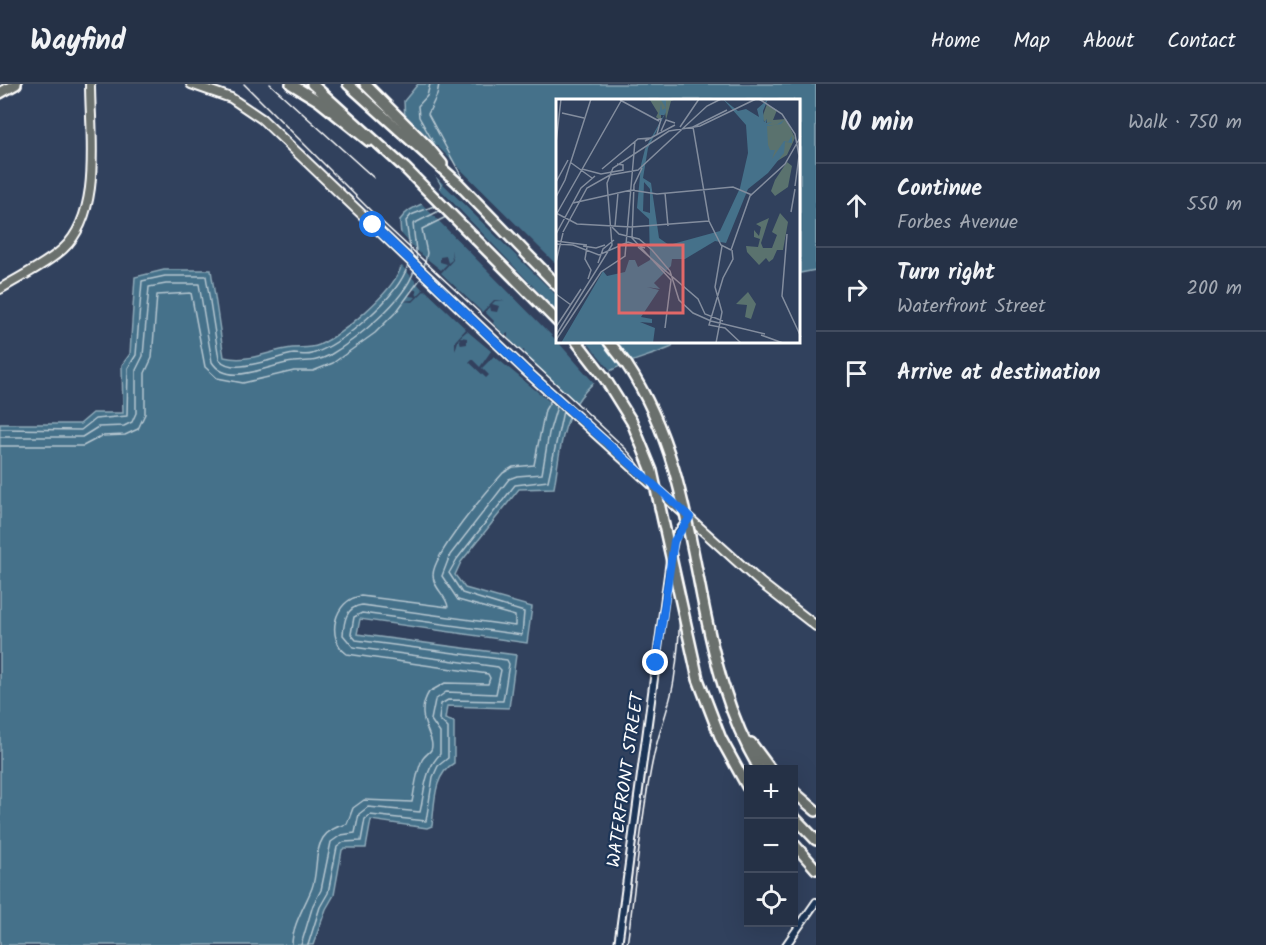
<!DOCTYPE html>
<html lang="en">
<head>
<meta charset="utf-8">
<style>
  :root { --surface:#253146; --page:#2d394d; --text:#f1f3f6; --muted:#a3a9b3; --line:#424c5f }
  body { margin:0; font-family:Kalam,sans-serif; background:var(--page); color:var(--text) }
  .controls { position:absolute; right:18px; bottom:18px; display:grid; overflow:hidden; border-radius:0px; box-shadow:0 6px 24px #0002 }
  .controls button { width:54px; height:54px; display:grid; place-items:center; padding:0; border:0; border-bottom:2px solid var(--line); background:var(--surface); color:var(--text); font:30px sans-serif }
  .stop { position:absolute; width:18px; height:18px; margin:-14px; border:4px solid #1a73e8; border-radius:50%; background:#fff }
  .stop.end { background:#1a73e8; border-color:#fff; box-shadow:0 2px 6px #0008 }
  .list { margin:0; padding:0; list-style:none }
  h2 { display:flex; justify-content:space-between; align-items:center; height:78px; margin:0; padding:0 24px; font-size:26px }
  h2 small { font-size:20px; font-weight:400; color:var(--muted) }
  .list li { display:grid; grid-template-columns:39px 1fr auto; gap:18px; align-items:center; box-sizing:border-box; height:84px; padding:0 24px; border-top:2px solid var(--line) }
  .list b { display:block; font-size:22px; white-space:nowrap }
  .list p { margin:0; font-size:20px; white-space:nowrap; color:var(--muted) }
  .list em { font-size:20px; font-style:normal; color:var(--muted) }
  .icon { flex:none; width:33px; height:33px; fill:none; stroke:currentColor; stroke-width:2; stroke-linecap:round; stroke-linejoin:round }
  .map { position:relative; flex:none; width:816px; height:861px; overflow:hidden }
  header { display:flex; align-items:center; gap:36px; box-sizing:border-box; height:84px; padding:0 30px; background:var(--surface); border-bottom:2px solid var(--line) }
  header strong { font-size:28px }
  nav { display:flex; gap:33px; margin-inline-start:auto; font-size:21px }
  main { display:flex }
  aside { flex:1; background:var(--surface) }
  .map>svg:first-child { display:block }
  .water { fill:#45718a; stroke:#8faab9; stroke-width:1.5 }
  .pier { fill:#31415d }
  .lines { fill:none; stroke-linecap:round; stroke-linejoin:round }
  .shore { stroke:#b5c6d0; stroke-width:1.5 }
  .minor-casing { stroke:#fff; stroke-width:10 }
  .major-casing { stroke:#fff; stroke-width:12 }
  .highway-casing { stroke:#fff; stroke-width:14 }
  .minor { stroke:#1d3557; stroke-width:6 }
  .major { stroke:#6b706d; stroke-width:8 }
  .highway { stroke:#6b706d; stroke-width:9 }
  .rail { stroke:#fff; stroke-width:1.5 }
  .highway-bridge-casing { stroke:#fff; stroke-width:14; stroke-linecap:butt }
  .highway-bridge { stroke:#6b706d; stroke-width:9 }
  .route { stroke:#1a73e8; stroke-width:8 }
  .labels { text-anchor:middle; stroke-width:4.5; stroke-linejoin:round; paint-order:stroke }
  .street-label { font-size:18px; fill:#fff; stroke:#1d3557 }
  .inset-road { fill:none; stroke:#838d9e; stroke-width:1.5 }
  .view { fill:#e26868; fill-opacity:0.15; stroke:#e26868; stroke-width:3 }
  .inset-edge { fill:none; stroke:#fff; stroke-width:3 }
</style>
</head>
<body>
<header>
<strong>Wayfind</strong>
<nav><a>Home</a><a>Map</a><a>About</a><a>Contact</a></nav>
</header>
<main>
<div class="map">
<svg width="816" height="861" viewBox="0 0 816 861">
  <rect width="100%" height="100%" fill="#31415d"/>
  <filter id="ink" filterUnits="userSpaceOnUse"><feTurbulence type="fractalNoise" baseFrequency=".0167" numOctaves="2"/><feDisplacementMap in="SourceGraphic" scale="12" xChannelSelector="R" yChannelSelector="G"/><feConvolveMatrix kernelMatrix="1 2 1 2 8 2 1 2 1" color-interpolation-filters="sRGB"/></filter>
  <g filter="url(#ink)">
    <path class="water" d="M418 0H816V186L800 189V16H558V258H673L672 263C652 272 628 277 610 287 563 315 562 355 554 404L519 405 461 478 455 491 465 504 532 523 527 559 360 535 357 550 516 571 509 624 447 622 445 635 454 638V679C433 691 435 719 432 742L427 744 371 736 366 764H345L342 766 334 811 326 825 313 861H0V340H80L93 329H123L122 281 130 270 135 193 164 186H211L224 273C249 279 268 267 292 264 303 263 309 265 319 261 343 250 390 210 400 186 406 168 400 154 400 136 411 118 433 123 441 101L405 36 404 17Z"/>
    <g class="pier">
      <path d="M402 27 558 182V213L430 87 402 37Z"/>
      <path d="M437 102 558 228V258L420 118 435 109Z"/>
      <path d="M399 147 414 164 416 162V166L441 186 447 180 440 178V173L446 172 448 179 452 176 451 165 453 176 441 189 482 228 494 216H505L495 217 492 220 499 222 497 228 491 227 490 222 485 228 494 237 493 239 505 251 508 249V254L522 267 524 266 525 271 578 320 567 332 494 272 482 284 489 291 486 294 469 278 472 275 480 283 491 267 467 247 460 253 467 254V260L461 261 459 254 455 267V257L466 245 425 206 413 218 402 217 413 216 416 213 409 212 411 205 416 206 417 212 423 206 402 182 400 184 398 182 402 170 397 150Z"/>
      <path d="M558 258H587L611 287 595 300Z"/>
    </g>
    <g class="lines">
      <g class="shore">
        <path d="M430 0 427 12 418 22 419 33 436 63"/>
        <path d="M439 0 437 11 428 30 463 95"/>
        <path d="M411 170 406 137 411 131 434 122"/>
        <path d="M417 176 413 140 439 127"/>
        <path d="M424 183 427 169 422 145 446 133"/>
        <path d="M0 345 81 346 95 335 127 332 128 284 136 271 142 197 165 192H206L219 275C230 288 252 280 267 277 275 275 285 271 294 270 300 270 306 272 312 270 343 260 398 213 408 181"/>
        <path d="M0 353H82L98 343 124 342 132 338 136 329V286L143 272 149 203 166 200H199L212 278C229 305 271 279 294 278 308 277 317 278 330 271 357 255 404 217 414 187"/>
        <path d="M0 362H83L102 352 125 351 138 345 145 330V289L152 274 157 211 191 209 205 283 217 294 243 299 294 287H313L333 279 375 249 397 227 421 194"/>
        <path d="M292 861C292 841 305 822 312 804 318 788 314 768 323 754 329 745 338 742 347 740L353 724 364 716 412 718C415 704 416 689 422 676 424 672 429 669 431 666 437 653 412 635 429 608L445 599 488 600 490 594 488 590 347 570C325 555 334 515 361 512L448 523C447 512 433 504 433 491 433 470 488 406 503 389L513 383 534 381 545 326 551 316"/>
        <path d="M301 861 313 821 321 806 331 758 341 751 355 749 359 730 368 723 420 728C425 706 424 687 440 670V649L431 636 435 616 446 608 496 610 501 586 498 583 353 563 343 551C344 537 346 523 362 521L515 542V532L458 516 442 492 450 471 509 395 517 392 542 390 549 349 557 322"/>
        <path d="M308 861 320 823 328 809 337 763 344 758 361 757 365 735 370 731 426 737 433 693 438 682 448 674V644L439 635 441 620 448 616 503 617 509 580 507 576 356 556 351 550 354 533 362 529 522 551 524 528 462 509 449 489 457 475 515 401 548 397 563 327"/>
      </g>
      <defs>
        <g id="minor">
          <path d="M618 861 670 476 675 452 688 435"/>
          <path d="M786 861 816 818"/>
        </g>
        <g id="major">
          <path d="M191 0 231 14 262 35 525 286 761 499 816 542"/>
          <path d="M0 205C21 192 45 181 63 165 103 128 90 50 90 0"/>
        </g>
        <g id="highway">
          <path d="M291 0 319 17 369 57"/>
          <path d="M312 0 405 84 558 238"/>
          <path d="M348 0 457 98 558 202"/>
          <path d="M365 0 427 62 442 80"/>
          <path d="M0 9 16 0"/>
          <path d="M577 258 604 293"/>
          <path d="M609 258 627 281"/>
          <path d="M702 513C714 574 728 632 760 686"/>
          <path d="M751 659 771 686"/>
          <path d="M794 708 816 727"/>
          <path d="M794 733 816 756"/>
          <path d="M794 760 816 785"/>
        </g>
      </defs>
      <use href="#minor" class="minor-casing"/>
      <use href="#major" class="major-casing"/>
      <use href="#highway" class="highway-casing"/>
      <use href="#minor" class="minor"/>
      <use href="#major" class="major"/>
      <use href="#highway" class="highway"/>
      <g class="rail">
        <path d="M244 0 379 135 624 363C683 424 686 517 674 596 670 623 658 649 653 675 640 736 636 800 627 861"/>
        <path d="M270 0 374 94"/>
      </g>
      <defs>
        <g id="highway-bridge">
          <path d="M627 281C674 352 686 431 702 513"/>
          <path d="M604 293 632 338 652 387 698 595 721 655 748 704"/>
        </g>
      </defs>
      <use href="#highway-bridge" class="highway-bridge-casing"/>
      <use href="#highway-bridge" class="highway-bridge"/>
    </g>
  </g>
  <g class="lines" filter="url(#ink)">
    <path class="route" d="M373 141 525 286 690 433 674 457 656 579"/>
  </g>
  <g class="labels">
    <g class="street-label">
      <text transform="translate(625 696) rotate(-82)" y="6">WATERFRONT STREET</text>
    </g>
  </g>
  <g transform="translate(556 15)">
    <rect width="244" height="244" fill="#31415d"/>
    <path d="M107 0H121L115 2 110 21 109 12 105 11V22L100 18 102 14 94 1ZM211 5 221 11 217 21 230 20 239 39 231 56 218 64 227 52 216 62 210 43 211 20 209 23 206 19ZM231 63 236 67 232 88 219 97 215 92 219 81ZM224 114 232 123 227 151H221L217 160 213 163 210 159 203 166 191 153 190 147 202 148 204 140 198 138V131L203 137 205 128 200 125 213 119 205 144 207 149H216L221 136 216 133ZM192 193 200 205 195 220 189 218 191 206 180 205Z" fill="#5a726e"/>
    <path d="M110 0V13L92 49 87 79 95 84 103 139 113 146 164 132 184 89 192 54 190 26 167 0 182 12 190 10 203 18 201 10 212 0 207 12 208 23 211 20 210 24 216 23 211 26H220L228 21 225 25 211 27 212 46 214 51H219L216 60 228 42 232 43 236 37V44L229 43 228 54 212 74 192 90 170 144 159 142 129 160H116L115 167 98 184 104 190 91 188 103 191 85 218 96 220V224L84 223 99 229 97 244H5L47 172 51 177 69 173 73 161H79L82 168 94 161 93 120 81 109 85 66 89 50 108 16H103L105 4 106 11 110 9 105 1ZM88 83 94 90V114L87 112Z" fill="#45718a" fill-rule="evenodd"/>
    <path class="inset-road" d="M203 0 226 15 239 35 243 57 239 87M64 1 103 22M171 11 137 28 153 122 165 146 175 151M6 14 28 19M100 21 105 20 101 35M124 28 143 0M105 32 110 21 119 24M89 42 119 26M0 44 5 0M14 63 36 79M86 69 78 86 76 139 115 181 109 229M26 70 45 75 67 71V66L61 65M46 70 82 40 94 39M0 83 12 61M109 94 112 127M0 98 9 81 35 0M17 104 75 91 101 95 177 88 196 96M235 113 239 90M0 114 21 125 75 128 153 122M0 116 65 2M59 127 62 94M56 128 63 135 83 140 96 151 114 172 123 201 137 214 155 222 209 235M7 133 31 89 54 76 82 71 151 7 165 0M0 135 25 89 39 77M231 135 226 197 245 238M0 142 31 146M0 145 17 146 43 156 72 143 89 149M27 147 40 149 49 146M31 148 29 160 35 171 32 180M82 148 142 200 149 215 167 222M175 151 194 97 229 65 245 37M176 151 177 160 167 179 153 226 169 229 185 244M0 163 7 134M42 164 47 150 58 141M0 195 15 206M0 228 25 190M0 236 56 146 51 84 57 69 113 32 144 27 200 0M205 236 227 244M0 241 45 173 69 157 79 42M160 244 166 213 159 188 166 147"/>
    <path class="view" d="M63 146H127V214H63Z"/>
    <rect width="244" height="244" class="inset-edge"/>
  </g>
</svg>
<div class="controls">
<button>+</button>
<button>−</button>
<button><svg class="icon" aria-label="locate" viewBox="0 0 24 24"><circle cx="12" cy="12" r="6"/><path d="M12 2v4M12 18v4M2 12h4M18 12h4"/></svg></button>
</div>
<div class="stop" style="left:373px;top:141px"></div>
<div class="stop end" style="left:656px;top:579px"></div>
</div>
<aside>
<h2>10 min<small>Walk · 750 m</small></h2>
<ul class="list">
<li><svg class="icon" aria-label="ahead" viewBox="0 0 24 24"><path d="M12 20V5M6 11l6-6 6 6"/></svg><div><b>Continue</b><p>Forbes Avenue</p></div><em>550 m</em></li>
<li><svg class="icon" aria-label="right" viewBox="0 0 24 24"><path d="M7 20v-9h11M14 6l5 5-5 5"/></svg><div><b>Turn right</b><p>Waterfront Street</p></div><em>200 m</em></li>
<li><svg class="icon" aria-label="arrive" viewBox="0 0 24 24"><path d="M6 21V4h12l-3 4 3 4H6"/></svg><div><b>Arrive at destination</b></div></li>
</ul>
</aside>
</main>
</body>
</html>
